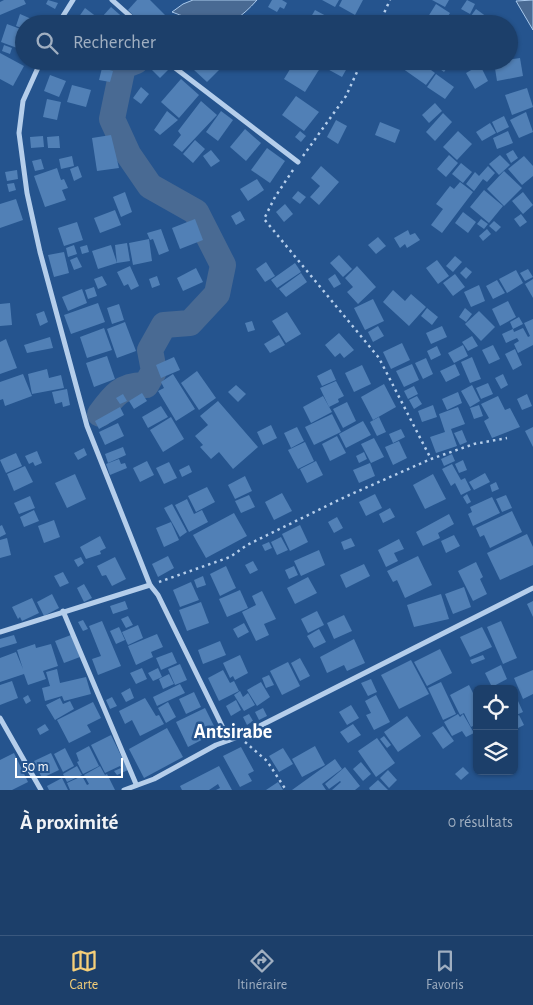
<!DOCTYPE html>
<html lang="fr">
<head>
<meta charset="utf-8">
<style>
  :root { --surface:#1c3f6a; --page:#294a72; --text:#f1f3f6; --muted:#a0afc1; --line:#3a587e; --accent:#f5cf79 }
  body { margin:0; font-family:"Alegreya Sans",sans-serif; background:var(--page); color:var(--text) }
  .controls { position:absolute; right:15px; bottom:15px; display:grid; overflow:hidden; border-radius:8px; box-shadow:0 1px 4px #0004 }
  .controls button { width:45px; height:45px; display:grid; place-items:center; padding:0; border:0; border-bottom:1px solid var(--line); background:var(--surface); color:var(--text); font:25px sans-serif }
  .scale { position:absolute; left:15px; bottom:12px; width:108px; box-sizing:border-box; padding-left:5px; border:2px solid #fff; border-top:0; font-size:14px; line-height:18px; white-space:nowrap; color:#fff; -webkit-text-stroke:4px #25548e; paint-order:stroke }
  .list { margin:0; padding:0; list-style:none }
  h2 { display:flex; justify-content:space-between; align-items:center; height:65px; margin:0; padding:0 20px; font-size:21px }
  h2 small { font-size:16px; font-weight:400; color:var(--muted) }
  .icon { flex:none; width:28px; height:28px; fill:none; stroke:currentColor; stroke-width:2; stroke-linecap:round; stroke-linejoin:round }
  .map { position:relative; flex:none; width:533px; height:790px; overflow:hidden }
  .search { position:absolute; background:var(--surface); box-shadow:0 1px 4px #0004; left:15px; right:15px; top:15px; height:55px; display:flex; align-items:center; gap:12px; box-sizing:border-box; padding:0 18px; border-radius:28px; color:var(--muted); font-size:19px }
  .sheet { height:145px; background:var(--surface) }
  nav { display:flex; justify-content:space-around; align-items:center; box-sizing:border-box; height:70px; border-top:1px solid var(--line); background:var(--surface); font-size:14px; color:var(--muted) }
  nav a { display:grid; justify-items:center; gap:2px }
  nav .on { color:var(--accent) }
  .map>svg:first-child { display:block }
  .water { fill:#496a93; stroke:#a9c9ec }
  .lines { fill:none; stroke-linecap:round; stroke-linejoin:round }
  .river { stroke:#496a93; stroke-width:26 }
  .building { fill:#5180b6 }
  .path { stroke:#b5ceeb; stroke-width:2.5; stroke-dasharray:2.5 4; stroke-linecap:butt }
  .minor { stroke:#b5ceeb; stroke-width:5 }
  .labels { text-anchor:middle; stroke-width:5; stroke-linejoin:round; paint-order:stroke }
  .neighbourhood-label { font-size:20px; font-weight:bold; fill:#fff; stroke:#25548e }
</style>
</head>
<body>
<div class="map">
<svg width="533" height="790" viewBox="0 0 533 790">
  <rect width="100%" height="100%" fill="#25548e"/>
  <g class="water">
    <path d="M193 0H257C226 35 212 27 172 12L183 4Z"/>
    <path d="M533 0V30L516 1Z"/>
  </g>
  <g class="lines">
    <path class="river" d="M100 414C113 396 122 384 146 385L154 371 150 350 164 325 190 323 217 294 223 265 196 212 150 186 128 154 112 119 123 66 136 61"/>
  </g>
  <g class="building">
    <path d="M4 0H24L26 4 0 15V2Z"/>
    <path d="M48 0 58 3 55 9 46 4Z"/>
    <path d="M137 0H150L174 24H142L128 10Z"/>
    <path d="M272 0H282L287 3 284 9 280 7 277 12 268 7Z"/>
    <path d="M322 0H339L335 7Z"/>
    <path d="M342 0H363L355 15 339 6Z"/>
    <path d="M432 0H449L445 7Z"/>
    <path d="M467 0 475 4 470 14 461 9Z"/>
    <path d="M436 4 450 13 443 24H431L426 20Z"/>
    <path d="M111 7 127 21 125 24H110L102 17Z"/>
    <path d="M85 8 106 24H74Z"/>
    <path d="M476 9 487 17 482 24H473L468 20Z"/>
    <path d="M315 10 328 17 324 24H307Z"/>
    <path d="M20 14 43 24H24V29L16 26Z"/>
    <path d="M7 24 23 30 17 48 1 42Z"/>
    <path d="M4 45 12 48 10 54 2 51Z"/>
    <path d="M0 53 24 66 13 86 0 79Z"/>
    <path d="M520 58 523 76 497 81 494 62Z"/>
    <path d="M158 61H162L170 68 160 78 151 69Z"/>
    <path d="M199 61H214L221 68 207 82 193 69Z"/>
    <path d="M217 61H231L225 68Z"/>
    <path d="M295 61H316L322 65 305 92 284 79Z"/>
    <path d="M325 61H351L342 77 322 66Z"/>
    <path d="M402 61H419L435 73 426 85 399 66Z"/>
    <path d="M429 61H452L444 72Z"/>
    <path d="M480 65 488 81 475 89 466 73Z"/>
    <path d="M102 68 113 71 110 82 99 80Z"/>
    <path d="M436 74 454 87 445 99 427 87Z"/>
    <path d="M50 75 66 81 59 97 44 91Z"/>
    <path d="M181 79 199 95 179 118 161 102Z"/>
    <path d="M72 85 91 90 86 107 67 102Z"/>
    <path d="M141 87 149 94 141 104 133 98Z"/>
    <path d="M527 88 533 107 512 115 505 95Z"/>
    <path d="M296 96 319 112 304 131 282 115Z"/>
    <path d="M47 99 61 102 57 120 43 117Z"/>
    <path d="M201 101 217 115 182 152 173 145 181 135 178 131Z"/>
    <path d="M435 103 442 111 429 123 422 115Z"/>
    <path d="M167 111 178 120 160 135 154 130Z"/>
    <path d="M221 111 233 120 218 141 206 132Z"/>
    <path d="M526 112 533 132 519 138 510 120Z"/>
    <path d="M443 113 452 122 435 141 426 132Z"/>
    <path d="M504 116 509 127 497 133 492 122Z"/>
    <path d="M336 120 347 126 338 144 327 137Z"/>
    <path d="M380 122 400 130 395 143 375 135Z"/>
    <path d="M490 123 496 133 482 141 476 132Z"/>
    <path d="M245 129 261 143 246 161 230 147Z"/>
    <path d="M300 131 306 136 301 142 295 137Z"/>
    <path d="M458 131 472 144 457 160 443 147Z"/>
    <path d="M508 131 513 143 497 149 493 138Z"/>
    <path d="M111 135 119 168 97 171 92 138Z"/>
    <path d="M43 136 44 147 31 148 30 137Z"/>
    <path d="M59 136 60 148H48L47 137Z"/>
    <path d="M195 140 205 149 193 163 183 154Z"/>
    <path d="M267 148 285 161 270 183 251 170Z"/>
    <path d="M211 150 220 161 211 167 203 156Z"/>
    <path d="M513 150 518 158 511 163 506 154Z"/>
    <path d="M449 155 458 163 446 177 437 169Z"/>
    <path d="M500 155 510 165 499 175 489 164Z"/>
    <path d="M72 156 74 166 61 169 59 159Z"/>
    <path d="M524 156 533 166V176L522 185 508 169Z"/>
    <path d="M41 159 44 169 35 171 32 161Z"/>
    <path d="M461 163 472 172 463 183 452 174Z"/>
    <path d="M78 166 82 177 74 181 70 169Z"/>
    <path d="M321 166 339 182 319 205 310 197 320 186 311 178Z"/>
    <path d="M488 166 495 173 487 182 483 179 474 191 466 184 475 172 479 176Z"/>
    <path d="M57 168 61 180 64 179 68 188 62 190 66 200 45 207 34 176Z"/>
    <path d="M17 170 18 179 7 181 5 172Z"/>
    <path d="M504 171 522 188 504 206 487 189Z"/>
    <path d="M257 179 264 190 248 201 240 189Z"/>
    <path d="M460 182 473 192 442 233 431 225 443 209 436 204 450 186 454 189Z"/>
    <path d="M14 183 16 190 9 192 7 184Z"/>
    <path d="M484 190 503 206 489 223 470 207Z"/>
    <path d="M298 191 306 197 300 204 292 198Z"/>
    <path d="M125 192 132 212 121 217 113 197Z"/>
    <path d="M523 192 533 205 523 214 512 201Z"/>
    <path d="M16 199 23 220 0 228V204Z"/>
    <path d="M285 204 293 214 284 222 276 212Z"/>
    <path d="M115 210 121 225 100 233 94 218Z"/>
    <path d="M240 211 245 220 236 225 231 216Z"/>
    <path d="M463 212 476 222 468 233 455 223Z"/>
    <path d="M521 214 527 222 520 227 514 219Z"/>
    <path d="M195 219 203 240 180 249 172 228Z"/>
    <path d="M481 219 488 224 484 229 477 224Z"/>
    <path d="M494 221 501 227 496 232 489 226Z"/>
    <path d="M77 222 83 240 64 246 58 228Z"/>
    <path d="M161 229 169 251 159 255 153 239 150 240 147 233Z"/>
    <path d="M487 229 491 234 483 241 479 236Z"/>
    <path d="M408 230 410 235 415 233 420 240 407 248 405 244 400 248 394 238Z"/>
    <path d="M378 237 386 246 376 254 368 245Z"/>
    <path d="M149 239 152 261 133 265 129 243Z"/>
    <path d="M127 243 130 261 117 263 115 245Z"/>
    <path d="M74 245 77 254 68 257 66 248Z"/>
    <path d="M87 245 89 252 82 254 80 247Z"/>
    <path d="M111 245 117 263 98 269 92 251Z"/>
    <path d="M64 252 69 273 54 277 48 255Z"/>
    <path d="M339 255 352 269 343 277 330 263Z"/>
    <path d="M455 256 462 262 453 272 446 266Z"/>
    <path d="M77 257 82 267 74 270 70 260Z"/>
    <path d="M437 260 449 276 438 284 426 268Z"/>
    <path d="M266 262 275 276 265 282 256 269Z"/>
    <path d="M295 263 301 272 277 288 271 280Z"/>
    <path d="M130 266 139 286 131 290 128 284 124 286 117 272Z"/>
    <path d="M357 266 376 287 358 304 347 292 353 287 345 278Z"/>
    <path d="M466 267 472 272 466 279 460 273Z"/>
    <path d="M196 268 203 282 183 291 177 278Z"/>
    <path d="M528 269 533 277 525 281 520 273Z"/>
    <path d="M516 270 523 283 507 293 499 279Z"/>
    <path d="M301 273 307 282 286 297 279 289Z"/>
    <path d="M335 274 341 284 334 288 328 279Z"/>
    <path d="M455 274 465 287 453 296 443 283Z"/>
    <path d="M102 276 107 285 98 289 94 279Z"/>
    <path d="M157 276 160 285 152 288 149 279Z"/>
    <path d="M533 279V298L525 284Z"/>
    <path d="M497 280 505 293 493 299 486 286Z"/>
    <path d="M479 285 485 301 471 307 464 292Z"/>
    <path d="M94 287 97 296 88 299 85 290Z"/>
    <path d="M82 289 87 303 68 311 62 297Z"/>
    <path d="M393 290 405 301 411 294 426 307 409 326 383 302Z"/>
    <path d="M373 299 384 321 365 330 354 308Z"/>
    <path d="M508 301 516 317 500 326 492 309Z"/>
    <path d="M10 303 12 325 0 326V304Z"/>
    <path d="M98 303 105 322 71 334 64 315Z"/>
    <path d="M119 304 124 320 112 324 107 308Z"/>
    <path d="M427 308 438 317 432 325 421 316Z"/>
    <path d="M465 308 472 314 466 322 459 317Z"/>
    <path d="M44 311 48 322 40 326 36 314Z"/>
    <path d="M479 311 495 327 481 341 465 324Z"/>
    <path d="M287 312 301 334 286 343 272 321Z"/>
    <path d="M519 317 523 324 513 329 510 322Z"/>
    <path d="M533 319V345L518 353 514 344 519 341 517 338 506 343 502 334 513 329 514 332 523 328 528 337 530 336 524 323Z"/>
    <path d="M252 321 255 330 248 332 245 323Z"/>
    <path d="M125 322 136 351 117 358 107 329Z"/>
    <path d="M378 326 384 336 373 342 368 332Z"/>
    <path d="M442 326 447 337 431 344 426 333Z"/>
    <path d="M104 328 112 350 87 358 80 337Z"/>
    <path d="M339 333 354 350 344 358 340 353 335 357 325 345Z"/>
    <path d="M279 335 285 345 270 353 264 344Z"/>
    <path d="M472 336 478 346 468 351 462 342Z"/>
    <path d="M50 337 53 348 27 353 24 345Z"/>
    <path d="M6 339 17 368 0 374V342Z"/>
    <path d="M402 343 410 360 391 369 383 352Z"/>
    <path d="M463 345 468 356 454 363 448 353Z"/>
    <path d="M493 345 500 359 489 364 482 350Z"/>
    <path d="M437 346 441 355 431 360 427 351Z"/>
    <path d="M515 349 522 365 513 370 505 354Z"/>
    <path d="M107 356 115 379 94 387 86 363Z"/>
    <path d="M174 357 180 370 161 378 156 365Z"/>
    <path d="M472 357 481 379 470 383 461 362Z"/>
    <path d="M426 358 433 374 423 379 415 363Z"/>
    <path d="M412 364 419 380 404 387 396 371Z"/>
    <path d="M455 364 460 375 446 382 440 371Z"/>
    <path d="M362 365 371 384 354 392 345 373Z"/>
    <path d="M47 369 49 378 61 375 64 388 32 394 28 374Z"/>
    <path d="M331 369 336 380 322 386 317 376Z"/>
    <path d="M197 371 216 398 199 410 181 383Z"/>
    <path d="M23 374 32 396 5 406 3 399 0 400V382Z"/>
    <path d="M173 374 195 409 176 421 158 391 164 388 161 382Z"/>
    <path d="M503 374 508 385 501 389 495 378Z"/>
    <path d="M336 381 344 396 338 399 339 402 329 407 320 388Z"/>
    <path d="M488 383 493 394 481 399 476 388Z"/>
    <path d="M384 384 396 407 373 420 361 397Z"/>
    <path d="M236 385 246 394 238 402 228 392Z"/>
    <path d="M472 385 480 401 470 407 461 391Z"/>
    <path d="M414 386 418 394 408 399 404 391Z"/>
    <path d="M67 389 70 405 63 407 62 402 55 404 52 392Z"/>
    <path d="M458 392 462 403 447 410 442 399Z"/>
    <path d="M142 393 147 401 134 409 129 401Z"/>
    <path d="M123 394 127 401 120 404 116 398Z"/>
    <path d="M527 394 532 406 522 410 517 399Z"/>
    <path d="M323 396 332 412 311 423 303 407Z"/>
    <path d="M417 396 422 404 414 409 409 400Z"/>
    <path d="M498 396 505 410 510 408 520 427 492 438 484 421 489 418 481 404Z"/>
    <path d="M218 401 258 447 233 469 219 452 211 459 200 447 203 445 195 436 208 425 200 416Z"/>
    <path d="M347 402 356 421 343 428 333 409Z"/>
    <path d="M433 405 437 417 422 422 418 411Z"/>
    <path d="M479 405 483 416 474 419 470 408Z"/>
    <path d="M161 406 168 417 148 428 142 417Z"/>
    <path d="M120 407 124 415 99 429 95 421Z"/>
    <path d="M458 407 465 424 451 429 457 446 436 453 430 437 445 432 439 414Z"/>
    <path d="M332 414 341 432 314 445 305 427Z"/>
    <path d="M171 417 184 439 163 452 150 430Z"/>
    <path d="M379 417 386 432 377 436 370 422Z"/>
    <path d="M363 421 371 435 346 448 339 434Z"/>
    <path d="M118 423 124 436 105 445 99 432Z"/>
    <path d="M271 425 277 438 263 445 257 432Z"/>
    <path d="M297 427 304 441 291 448 284 433Z"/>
    <path d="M533 427V447L525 431Z"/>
    <path d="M401 429 405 437 393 443 389 434Z"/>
    <path d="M462 430 467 442 460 445 454 433Z"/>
    <path d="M337 436 346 453 330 461 322 444Z"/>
    <path d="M374 438 384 457 371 463 361 444Z"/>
    <path d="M399 441 407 458 393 465 385 447Z"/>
    <path d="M305 442 314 461 298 469 288 450Z"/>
    <path d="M123 447 126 455 108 463 105 454Z"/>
    <path d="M84 448 87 455 78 460 74 453Z"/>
    <path d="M37 451 42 463 35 466 33 462 29 464 25 456Z"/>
    <path d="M364 452 367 459 359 463 356 456Z"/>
    <path d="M16 453 22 466 6 473 0 460Z"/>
    <path d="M452 454 455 461 444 466 441 459Z"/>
    <path d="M119 459 121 464 125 463 127 468 110 475 106 464Z"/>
    <path d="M463 460 467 470 459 473 455 464Z"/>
    <path d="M147 461 154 475 140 482 133 468Z"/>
    <path d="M316 461 323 475 307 483 300 469Z"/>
    <path d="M169 462 177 478 164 484 156 468Z"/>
    <path d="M370 463 375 476 359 483 353 470Z"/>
    <path d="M452 464 461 480 465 478 471 490 461 495 455 483 451 486 442 469Z"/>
    <path d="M189 465 192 472 182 477 179 470Z"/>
    <path d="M25 466 33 482 14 491 7 474Z"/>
    <path d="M485 473 490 482 474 490 469 482Z"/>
    <path d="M75 474 86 499 67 508 55 483Z"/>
    <path d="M433 474 446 499 425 509 413 485Z"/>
    <path d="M245 476 252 491 235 499 228 485Z"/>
    <path d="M496 482 499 489 492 492 490 485Z"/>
    <path d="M207 487 215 502 196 512 188 496Z"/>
    <path d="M282 493 292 511 274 520 265 502Z"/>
    <path d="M375 494 382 508 366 516 359 502Z"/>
    <path d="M467 494 471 502 467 504 463 497Z"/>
    <path d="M249 495 255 507 241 513 235 501Z"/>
    <path d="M506 495 512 508 502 512 496 499Z"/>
    <path d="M30 496 35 508 19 514 14 503Z"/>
    <path d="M492 497 500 513 473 526 468 514 472 512 470 507Z"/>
    <path d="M187 499 194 514 202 510 208 522 189 532 175 505Z"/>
    <path d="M172 504 187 532 180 537 164 508Z"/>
    <path d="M390 508 395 517 383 523 379 514Z"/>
    <path d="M34 510 39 521 24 527 20 517Z"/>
    <path d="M512 511 522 532 490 548 484 535 480 537 476 528Z"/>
    <path d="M234 513 247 536 206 558 193 535Z"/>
    <path d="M449 514 454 524 438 533 440 538 423 546 416 532Z"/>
    <path d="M337 517 343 528 334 533 328 522Z"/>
    <path d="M54 520 60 537 44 543 38 526Z"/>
    <path d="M171 522 179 540 164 547 156 528Z"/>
    <path d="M2 525 6 534 0 537V526Z"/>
    <path d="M300 525 308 542 290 551 282 534Z"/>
    <path d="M527 534 533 547V565L500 580 487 553Z"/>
    <path d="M454 535 460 546 446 553 441 541Z"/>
    <path d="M100 536 106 548 100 551 101 554 86 559 80 547Z"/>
    <path d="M281 537 288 550 277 555 271 542Z"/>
    <path d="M7 538 11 555 0 558V540Z"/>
    <path d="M351 538 355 546 344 550 341 542Z"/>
    <path d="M399 539 404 549 394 553 398 561 386 567 378 550Z"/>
    <path d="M269 542 272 548 265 551 262 545Z"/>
    <path d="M319 550 325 565 301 576 294 561Z"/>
    <path d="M168 556 174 568 158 577 152 564Z"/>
    <path d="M418 556 432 585 405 598 397 580 393 582 387 571Z"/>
    <path d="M81 557 84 563 78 567 74 560Z"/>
    <path d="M115 557 126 579 112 586 106 575 102 576 97 566Z"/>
    <path d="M253 561 258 570 250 574 245 565Z"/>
    <path d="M476 562 483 577 480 579 487 594 473 601 458 571Z"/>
    <path d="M364 564 370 576 346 588 340 575Z"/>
    <path d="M226 566 236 588 220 596 210 574Z"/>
    <path d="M294 566 298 575 289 579 285 570Z"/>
    <path d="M63 572 69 583 60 587 54 576Z"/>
    <path d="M203 576 206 585 197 588 194 580Z"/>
    <path d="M308 577 317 593 295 604 287 588Z"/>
    <path d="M191 582 199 600 180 607 173 590Z"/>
    <path d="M84 584 92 598 84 602 77 588Z"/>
    <path d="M464 587 471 607 453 614 445 594Z"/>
    <path d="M240 590 248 608 227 617 219 599Z"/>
    <path d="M262 591 276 619 264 624 269 635 256 641 242 612 256 605 252 596Z"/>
    <path d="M52 594 59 608 44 616 37 602Z"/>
    <path d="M441 594 449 619 414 627 407 605Z"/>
    <path d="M32 598 39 613 22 621 20 617 18 619 12 607Z"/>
    <path d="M125 601 128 609 113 614 110 606Z"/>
    <path d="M533 601V617L527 604Z"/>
    <path d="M201 602 209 623 187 631 179 610Z"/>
    <path d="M317 611 324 625 308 633 301 619Z"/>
    <path d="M344 615 352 631 334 639 327 623Z"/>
    <path d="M128 616 133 625 126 628 121 619Z"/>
    <path d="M83 620 88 629 83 631 78 622Z"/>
    <path d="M102 621 121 666 98 675 92 659 101 656 89 626Z"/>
    <path d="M501 621 517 658 503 664 487 627Z"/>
    <path d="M244 623 249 632 238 638 233 629Z"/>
    <path d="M138 625 143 638 128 645 122 632Z"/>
    <path d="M119 627 125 640 116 644 110 631Z"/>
    <path d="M482 627 492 647 470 657 460 637Z"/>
    <path d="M319 629 326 642 314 648 307 636Z"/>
    <path d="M157 634 163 647 151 652 153 657 136 665 128 646Z"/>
    <path d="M14 635 17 643 0 648V639Z"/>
    <path d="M71 635 80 657 64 663 55 641Z"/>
    <path d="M354 639 365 663 347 671 344 665 327 673 320 657Z"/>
    <path d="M220 641 226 655 203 664 198 650Z"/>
    <path d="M35 644 36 648 51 644 58 666 43 671 46 679 28 685 24 674 0 682V658L16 652 23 669 17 650Z"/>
    <path d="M440 649 452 673 427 686 414 662Z"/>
    <path d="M172 652 177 663 161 670 156 658Z"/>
    <path d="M240 655 248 673 235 680 233 676 230 678 223 663Z"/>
    <path d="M483 655 485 659 472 664 470 660Z"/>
    <path d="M300 658 310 676 300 681 291 663Z"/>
    <path d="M411 660 429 694 399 709 381 675Z"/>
    <path d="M288 662 300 686 282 695 270 671Z"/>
    <path d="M180 664 187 680 175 685 168 669Z"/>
    <path d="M501 665 507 679 492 687 485 673Z"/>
    <path d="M142 668 147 679 136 684 130 673Z"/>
    <path d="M158 668 162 677 153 681 148 673Z"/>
    <path d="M57 669 60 683 86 677 91 694 64 701 62 696 45 701 42 688 50 686 46 672Z"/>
    <path d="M223 670 230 683 234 681 239 691 219 701 208 678Z"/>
    <path d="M533 670V694L523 699 514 678Z"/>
    <path d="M169 674 174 684 163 689 159 679Z"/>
    <path d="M269 675 274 685 266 688 262 678Z"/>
    <path d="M371 679 377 692 368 696 361 683Z"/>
    <path d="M12 681 18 698 0 705V685Z"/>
    <path d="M261 682 270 697 257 706 247 690Z"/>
    <path d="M441 682 456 714 443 720 428 688Z"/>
    <path d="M180 684 185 693 157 706 153 697Z"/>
    <path d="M469 685 477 701V724L471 727 464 713 460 715 450 695Z"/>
    <path d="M130 688 134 698 126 702 121 693Z"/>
    <path d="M240 691 243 697 248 693 255 705 244 711 234 695Z"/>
    <path d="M194 692 201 707 186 714 179 699Z"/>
    <path d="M28 695 31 701 26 704 23 698Z"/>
    <path d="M376 695 390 722 374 730 366 715 371 713 365 701Z"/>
    <path d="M112 697 117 706 110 709 106 700Z"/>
    <path d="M60 698 63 704 70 701 74 709 55 720 46 705Z"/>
    <path d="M145 698 156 716 159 715 164 724 140 736 132 720 125 724 119 711Z"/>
    <path d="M236 700 241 710 231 716 226 706Z"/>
    <path d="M518 701 523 712 514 716V703Z"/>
    <path d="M93 702 101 718 87 725 91 732 69 743 57 720Z"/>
    <path d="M168 702 176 717 166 723 158 708Z"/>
    <path d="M351 705 359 718 347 725 339 712Z"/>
    <path d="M205 708 217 732 188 747 176 722Z"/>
    <path d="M263 708 267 716 259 720 255 712Z"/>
    <path d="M249 714 253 721 247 725 243 717Z"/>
    <path d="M458 714 460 717 463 714 474 733 466 737 462 731 452 736 444 722Z"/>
    <path d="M519 715 524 725 514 730V718Z"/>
    <path d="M407 716 421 736 398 752 384 732Z"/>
    <path d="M45 724 49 730 40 735 37 729Z"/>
    <path d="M353 724 361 735 348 743 340 732Z"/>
    <path d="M443 726 454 741 443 749 432 733Z"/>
    <path d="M167 728 183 757 144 778 129 749Z"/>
    <path d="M111 735 128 770 117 775 114 771 121 768 120 766 105 773 91 745Z"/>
    <path d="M384 736 391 745 387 748 380 739Z"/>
    <path d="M377 738 395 763 376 777 358 751Z"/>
    <path d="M89 746 99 766 83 774 77 762 79 761 76 753Z"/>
    <path d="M315 746 325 765 302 777 292 759Z"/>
    <path d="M241 747 254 771 248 774 252 781 240 787 223 756Z"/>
    <path d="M65 748 74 766 63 772 54 754Z"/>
    <path d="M283 748 293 764 279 772 269 756Z"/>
    <path d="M14 753 28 782 12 790H0V760Z"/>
    <path d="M51 753 59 770 42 778 34 761Z"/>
    <path d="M335 759 342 769 322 784 326 790H292Z"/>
    <path d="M361 762 371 774 363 781 353 769Z"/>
    <path d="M77 766 82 775 67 782 63 774Z"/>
    <path d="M100 766 105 775 107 774 115 790H70L67 783 82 776 87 785 89 784 84 775Z"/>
    <path d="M219 766 232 790H216L220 788 218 784 209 790H182L180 786Z"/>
    <path d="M345 767 360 786 355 790H332L341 782 340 781 329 789 325 784Z"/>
    <path d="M463 767 469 773 461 780 455 774Z"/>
    <path d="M388 770 397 780 389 788 380 778Z"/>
    <path d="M62 778 68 790H49L47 786Z"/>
    <path d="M378 780 388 790H370L369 788Z"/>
    <path d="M278 782 283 790H266Z"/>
  </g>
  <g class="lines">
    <g class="path">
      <path d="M379 24 390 0"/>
      <path d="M303 156 346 96 362 61"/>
      <path d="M293 170 275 197 264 219 379 358 431 459"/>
      <path d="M159 582 230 557 247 545 347 496 431 459 474 444 507 438"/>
      <path d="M245 742 267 761 286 790"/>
    </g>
    <g class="minor">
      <path d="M112 0 139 24"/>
      <path d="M58 24 73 0"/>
      <path d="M41 61 23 101 19 133 27 193 40 252 87 426 150 585"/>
      <path d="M166 61 298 162"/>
      <path d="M63 611 136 784"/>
      <path d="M0 632 150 585 158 595 229 740"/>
      <path d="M0 718 41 790"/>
      <path d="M124 790 154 779 216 745 238 737 533 588"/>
    </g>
  </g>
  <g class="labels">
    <g class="neighbourhood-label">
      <text x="233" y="738">Antsirabe</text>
    </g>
  </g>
</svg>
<div class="controls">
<button><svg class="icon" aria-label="locate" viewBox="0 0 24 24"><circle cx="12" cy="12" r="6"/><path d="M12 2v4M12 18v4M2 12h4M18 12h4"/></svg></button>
<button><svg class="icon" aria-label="layers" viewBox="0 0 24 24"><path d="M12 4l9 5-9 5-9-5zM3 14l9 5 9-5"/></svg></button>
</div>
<div class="scale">50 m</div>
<div class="search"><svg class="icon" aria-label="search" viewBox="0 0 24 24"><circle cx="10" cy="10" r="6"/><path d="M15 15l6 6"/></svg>Rechercher</div>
</div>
<section class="sheet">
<h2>À proximité<small>0 résultats</small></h2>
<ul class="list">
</ul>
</section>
<nav>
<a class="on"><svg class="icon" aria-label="map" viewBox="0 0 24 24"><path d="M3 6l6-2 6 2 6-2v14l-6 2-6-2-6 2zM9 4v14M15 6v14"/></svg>Carte</a>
<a><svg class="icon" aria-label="directions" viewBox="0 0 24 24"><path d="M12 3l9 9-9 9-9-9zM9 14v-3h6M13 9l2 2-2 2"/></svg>Itinéraire</a>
<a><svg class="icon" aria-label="saved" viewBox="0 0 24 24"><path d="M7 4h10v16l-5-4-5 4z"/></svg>Favoris</a>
</nav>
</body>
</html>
